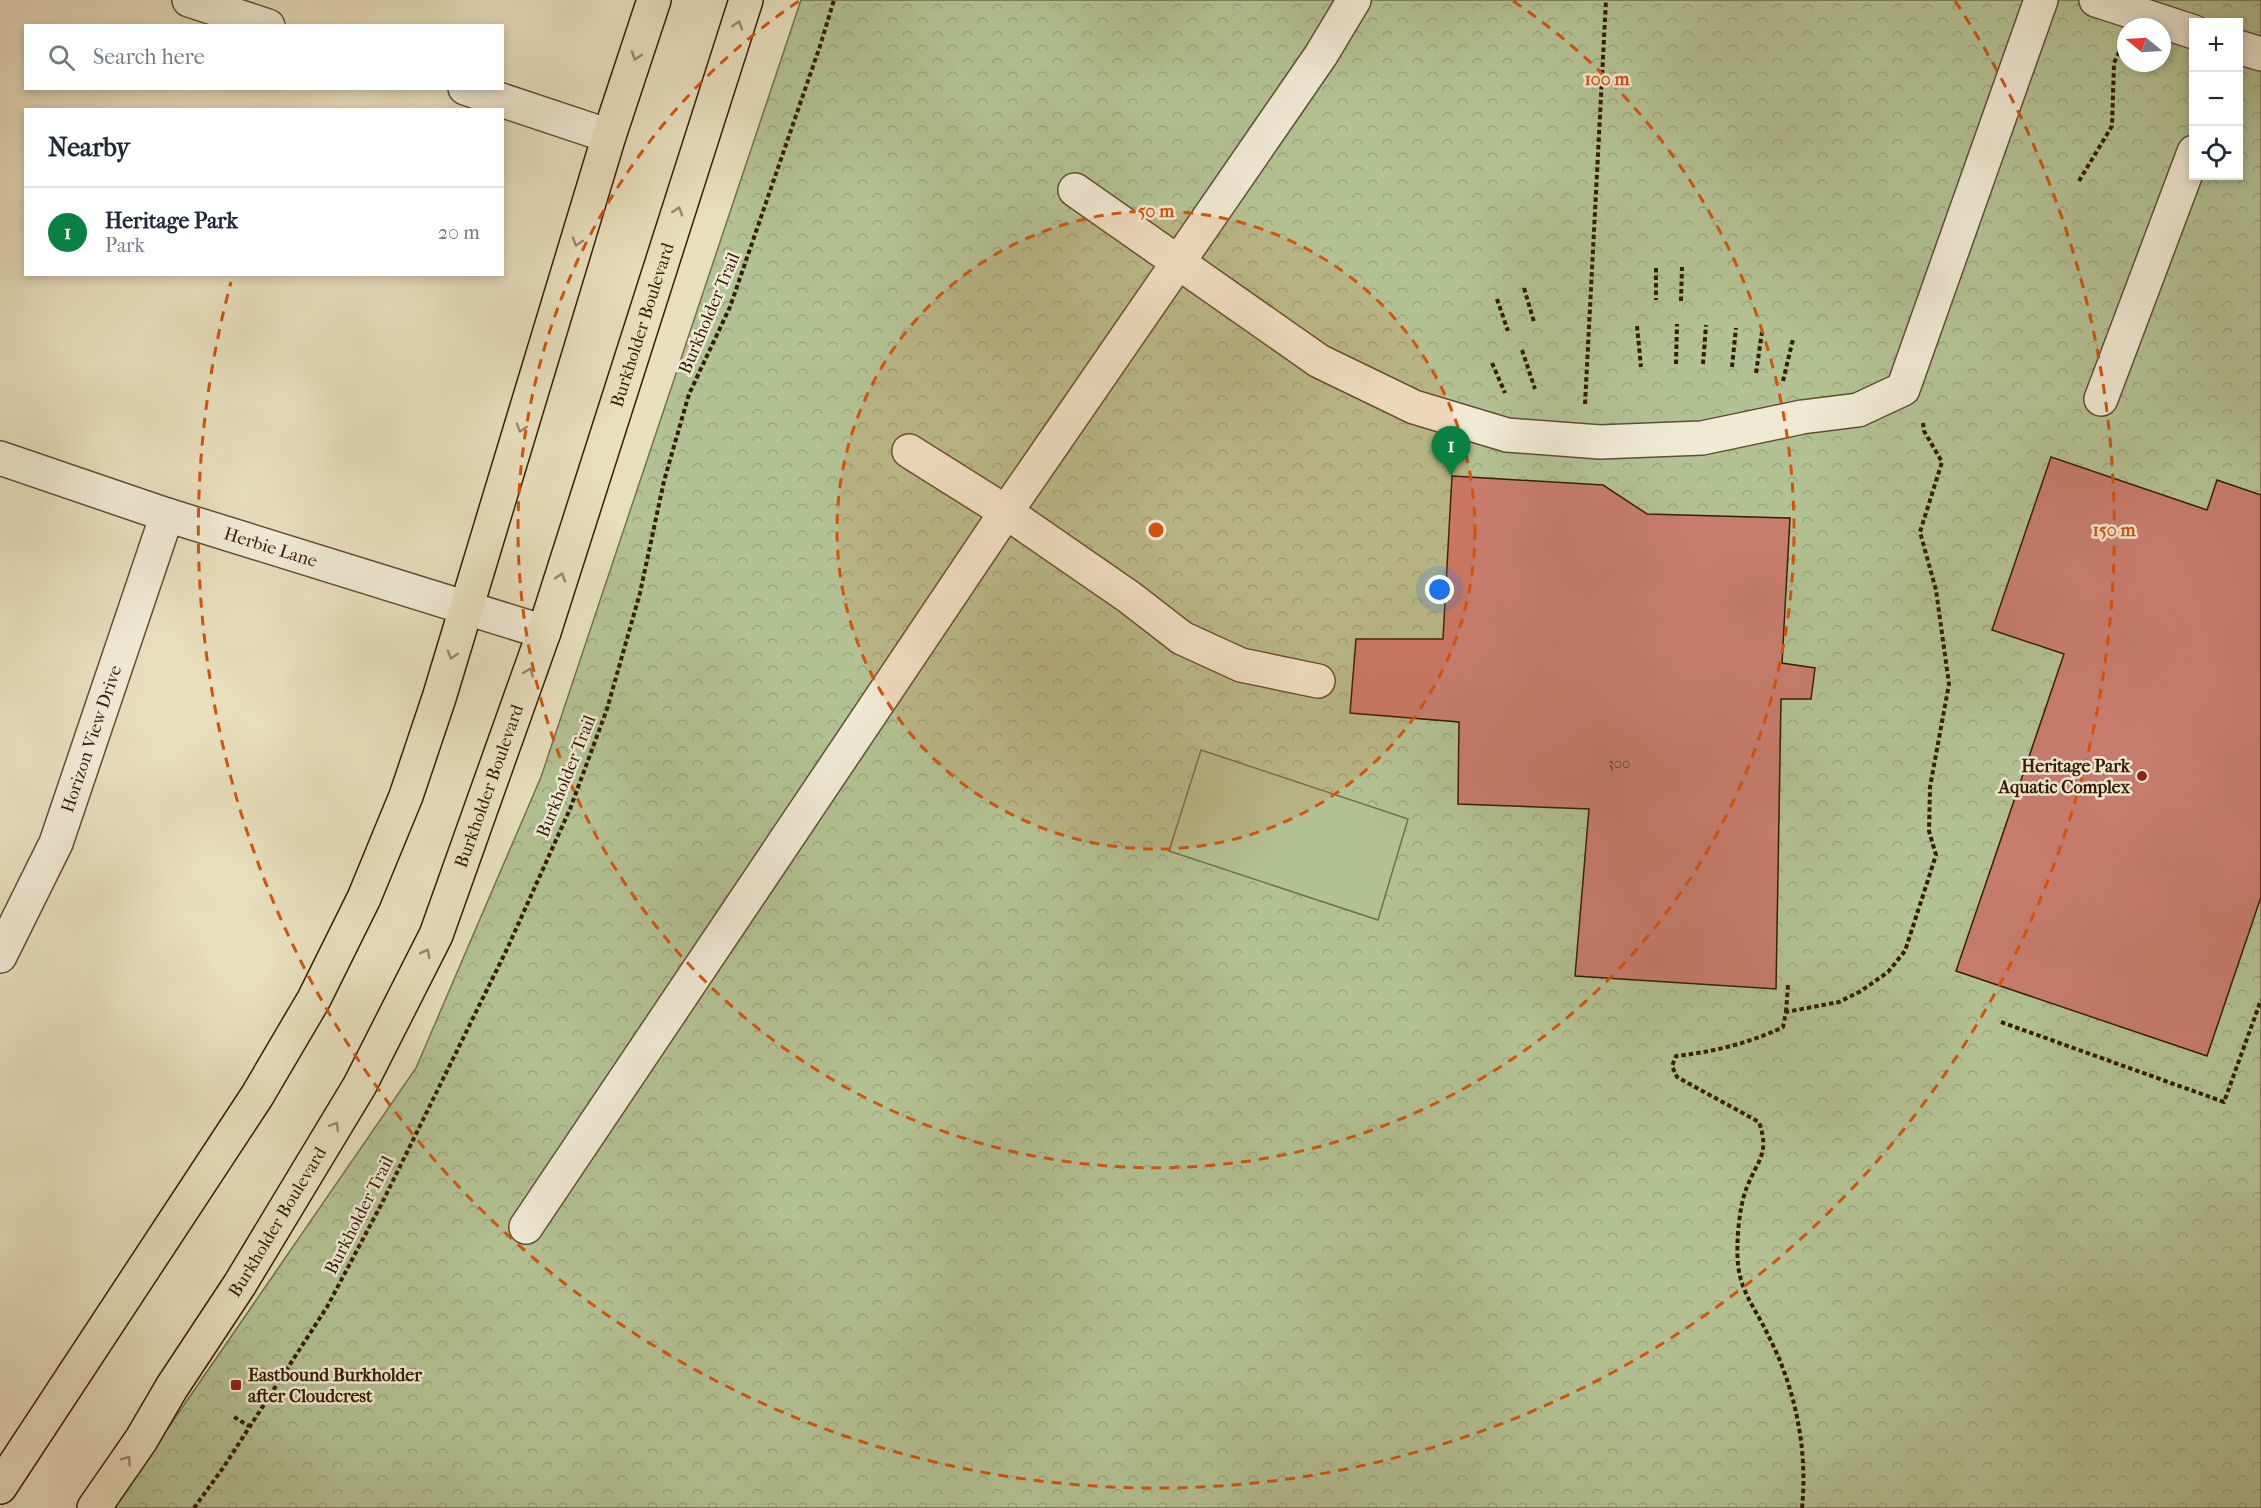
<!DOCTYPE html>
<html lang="en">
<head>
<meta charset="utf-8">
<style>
  :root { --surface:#fff; --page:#f6f6f7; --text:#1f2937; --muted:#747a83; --line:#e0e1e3; --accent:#0b8043 }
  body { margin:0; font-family:"IM FELL French Canon",serif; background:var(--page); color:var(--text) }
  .controls { position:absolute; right:18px; top:18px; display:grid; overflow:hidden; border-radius:0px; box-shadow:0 3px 9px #0003 }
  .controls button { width:54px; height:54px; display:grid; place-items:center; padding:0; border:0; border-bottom:2px solid var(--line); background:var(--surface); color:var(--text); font:30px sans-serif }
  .compass { position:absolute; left:2117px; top:18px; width:54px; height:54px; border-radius:50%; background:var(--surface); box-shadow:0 3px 9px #0003; rotate:288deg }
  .you { position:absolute; left:1440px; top:590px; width:21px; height:21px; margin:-15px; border:4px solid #fff; border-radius:50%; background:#1a73e8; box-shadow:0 0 0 9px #1a73e833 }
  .badge { display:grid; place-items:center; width:39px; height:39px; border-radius:50%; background:var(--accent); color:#fff; font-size:20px; font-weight:700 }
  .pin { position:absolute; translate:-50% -50px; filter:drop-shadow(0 2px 3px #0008) }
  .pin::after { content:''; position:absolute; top:32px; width:21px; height:18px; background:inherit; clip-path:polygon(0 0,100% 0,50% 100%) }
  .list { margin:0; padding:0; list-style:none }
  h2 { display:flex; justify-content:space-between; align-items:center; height:78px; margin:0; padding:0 24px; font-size:26px }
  h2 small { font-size:20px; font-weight:400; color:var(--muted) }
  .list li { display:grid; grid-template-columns:39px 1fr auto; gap:18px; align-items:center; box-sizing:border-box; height:90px; padding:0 24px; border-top:2px solid var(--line) }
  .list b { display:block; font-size:22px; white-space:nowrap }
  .list p { margin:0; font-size:20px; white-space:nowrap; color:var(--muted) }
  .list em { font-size:20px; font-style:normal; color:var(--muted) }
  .icon { flex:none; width:33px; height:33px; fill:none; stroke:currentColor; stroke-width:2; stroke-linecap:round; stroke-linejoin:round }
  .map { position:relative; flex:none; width:2261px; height:1508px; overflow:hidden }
  .search { position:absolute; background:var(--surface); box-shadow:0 3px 9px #0003; left:24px; top:24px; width:480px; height:66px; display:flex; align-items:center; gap:15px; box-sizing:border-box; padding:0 21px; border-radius:0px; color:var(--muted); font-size:22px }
  .panel { position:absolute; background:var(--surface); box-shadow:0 3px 9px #0003; left:24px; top:108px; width:480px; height:168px; border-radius:0px }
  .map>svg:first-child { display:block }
  .forest { fill:url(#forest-crowns); stroke:#746f4e; stroke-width:1.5; fill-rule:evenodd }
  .pitch { fill:#b3c294; stroke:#746f4e; stroke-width:1.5 }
  .building { fill:#c87d6f; stroke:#361c07; stroke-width:1.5 }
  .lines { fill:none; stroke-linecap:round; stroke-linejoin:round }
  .minor-casing { stroke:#624d35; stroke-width:36 }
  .major-casing { stroke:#361c07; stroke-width:36 }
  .path { stroke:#361c07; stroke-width:4; stroke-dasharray:4.5 3; stroke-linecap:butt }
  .minor { stroke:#f0ead5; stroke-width:33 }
  .major { stroke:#e8dfbe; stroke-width:33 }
  .oneway { stroke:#98876c }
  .ring { fill:none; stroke:#d6530c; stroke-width:3; stroke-dasharray:10 8 }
  .poi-dot { fill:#8f2418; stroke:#f0ead5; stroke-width:2 }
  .labels { text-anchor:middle; stroke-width:5; stroke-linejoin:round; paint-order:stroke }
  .number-label { font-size:15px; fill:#5a3421 }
  .street-label { font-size:18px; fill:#361c07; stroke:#f0ead5 }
  .poi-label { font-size:18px; font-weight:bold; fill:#361c07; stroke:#f0ead5; text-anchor:end }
  .centre { fill:#d6530c; stroke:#f0ead5; stroke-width:3 }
  .ring-label { font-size:18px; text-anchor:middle; font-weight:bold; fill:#d6530c; stroke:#f0ead5; stroke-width:5; stroke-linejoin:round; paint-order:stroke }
</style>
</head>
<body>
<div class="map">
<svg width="2261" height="1508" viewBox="0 0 2261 1508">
  <defs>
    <pattern id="forest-crowns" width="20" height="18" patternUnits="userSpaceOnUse" patternTransform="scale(1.5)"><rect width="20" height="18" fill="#b3c294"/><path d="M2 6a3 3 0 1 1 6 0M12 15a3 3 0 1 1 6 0" fill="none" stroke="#9ba67e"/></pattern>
  </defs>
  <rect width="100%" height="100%" fill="#e8dfbe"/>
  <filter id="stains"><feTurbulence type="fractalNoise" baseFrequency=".00333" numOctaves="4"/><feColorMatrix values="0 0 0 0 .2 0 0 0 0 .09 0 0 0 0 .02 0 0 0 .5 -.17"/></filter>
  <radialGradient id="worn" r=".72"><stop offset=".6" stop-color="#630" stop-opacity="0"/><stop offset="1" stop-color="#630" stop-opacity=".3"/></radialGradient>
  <path class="forest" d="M801 0H2261V1508H113L416 1068 541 777ZM2194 22H2238V176H2194ZM2126 27H2162V63H2126Z"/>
  <path class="pitch" d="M1201 750 1408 819 1378 920 1169 851Z"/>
  <g class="building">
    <path d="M2051 457 2207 510 2217 480 2261 495V897L2207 1056 1956 971 2064 654 1992 630Z"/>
    <path d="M1452 476 1603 485 1647 514 1790 518 1782 663 1815 668 1811 699H1781L1776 989 1575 976 1589 809 1458 804 1459 722 1350 713 1356 639H1443Z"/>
  </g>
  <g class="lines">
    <defs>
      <g id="minor">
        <path d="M189 0 268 26"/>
        <path d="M2096 0 2194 32"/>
        <path d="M2238 47 2261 54"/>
        <path d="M465 88 609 136"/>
        <path d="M1075 190 1319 361 1414 407 1507 435 1600 442 1702 438 1802 417 1858 410 1903 389 2041 0"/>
        <path d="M2101 399 2194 152"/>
        <path d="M909 451 1006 512 1129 597 1182 638 1241 665 1318 681"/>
        <path id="s1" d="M0 458 167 515 544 632"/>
        <path id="s2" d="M0 956 56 843 167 515"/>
        <path d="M526 1227 1006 512 1321 55 1354 0"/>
      </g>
      <g id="major">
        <path d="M0 1487 257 1096 314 999 364 898 406 796 439 698 609 136 654 0"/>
        <path id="s3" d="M94 1508 141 1440 172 1387 240 1284 360 1085 436 935 544 632 746 0"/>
      </g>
    </defs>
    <use href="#minor" class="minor-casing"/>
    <use href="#major" class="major-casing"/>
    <g class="path">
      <path d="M2079 181 2112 126 2114 63 2121 48"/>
      <path d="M1656 268V300"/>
      <path d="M1524 288 1534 322"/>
      <path d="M1497 299 1508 331"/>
      <path d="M1681 301 1682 267"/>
      <path d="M1637 326 1641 367"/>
      <path d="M1522 350 1535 389"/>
      <path d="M1492 363 1505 393"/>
      <path d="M1676 364 1677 324"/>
      <path d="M1703 364 1706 325"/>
      <path d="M1732 367 1736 328"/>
      <path d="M1756 373 1762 332"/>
      <path d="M1783 381 1793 339"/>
      <path d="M1585 404 1606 0"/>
      <path d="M1786 1012 1788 985"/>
      <path d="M2001 1022 2224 1102 2261 1000"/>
      <path d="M234 1417 249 1426"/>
      <path d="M194 1508 223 1468 327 1307 382 1203 507 949 570 809 607 709 640 593 664 481 689 394 730 307 820 46 834 0"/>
      <path d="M1802 1508C1808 1449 1795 1387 1768 1335 1757 1311 1740 1291 1738 1264 1736 1243 1739 1206 1747 1187 1758 1159 1770 1154 1759 1122L1677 1077 1672 1066 1676 1056C1713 1052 1750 1043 1783 1027L1786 1012 1839 1002 1861 991 1888 972 1905 951 1936 855 1929 831 1930 787 1949 684 1936 590 1920 532 1942 462 1924 431 1923 423"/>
    </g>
    <use href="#minor" class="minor"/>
    <use href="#major" class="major"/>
  </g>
  <defs><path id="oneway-chevron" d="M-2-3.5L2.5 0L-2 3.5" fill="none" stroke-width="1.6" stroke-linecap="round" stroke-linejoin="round" transform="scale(1.5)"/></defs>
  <g class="oneway">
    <use href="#oneway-chevron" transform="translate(738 25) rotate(-72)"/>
    <use href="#oneway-chevron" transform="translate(636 56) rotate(108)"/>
    <use href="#oneway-chevron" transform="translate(678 211) rotate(-72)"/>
    <use href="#oneway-chevron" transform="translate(577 242) rotate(107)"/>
    <use href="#oneway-chevron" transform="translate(521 428) rotate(107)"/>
    <use href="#oneway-chevron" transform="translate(561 577) rotate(-72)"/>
    <use href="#oneway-chevron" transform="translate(452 655) rotate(107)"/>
    <use href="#oneway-chevron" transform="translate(529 672) rotate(-70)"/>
    <use href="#oneway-chevron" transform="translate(426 953) rotate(-63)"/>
    <use href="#oneway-chevron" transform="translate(335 1126) rotate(-59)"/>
    <use href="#oneway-chevron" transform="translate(127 1460) rotate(-55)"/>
  </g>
  <circle cx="1156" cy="530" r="319" fill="#d6530c" fill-opacity=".12"/>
  <g class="ring">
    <circle cx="1156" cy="530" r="319"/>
    <path d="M1513 1A638 638 0 1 1 799 1"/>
    <path d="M1955 1A958 958 0 1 1 231 282"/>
  </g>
  <g class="poi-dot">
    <circle cx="2142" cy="776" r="6"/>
    <rect x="230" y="1379" width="12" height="12" rx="3"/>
  </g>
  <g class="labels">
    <g class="number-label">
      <text x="1619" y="768">300</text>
    </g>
    <g class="street-label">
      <text transform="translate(709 313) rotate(-67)" y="6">Burkholder Trail</text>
      <text dy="6" stroke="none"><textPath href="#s3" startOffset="1312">Burkholder Boulevard</textPath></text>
      <text dy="6" stroke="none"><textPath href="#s1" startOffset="285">Herbie Lane</textPath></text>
      <text dy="6" stroke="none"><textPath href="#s2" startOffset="236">Horizon View Drive</textPath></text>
      <text transform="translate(566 776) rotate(-68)" y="6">Burkholder Trail</text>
      <text dy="6" stroke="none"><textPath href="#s3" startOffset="826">Burkholder Boulevard</textPath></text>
      <text transform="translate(359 1215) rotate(-63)" y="6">Burkholder Trail</text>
      <text dy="6" stroke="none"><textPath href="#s3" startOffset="340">Burkholder Boulevard</textPath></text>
    </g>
    <g class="poi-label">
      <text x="2130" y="772">Heritage Park<tspan x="2130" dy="21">Aquatic Complex</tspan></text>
      <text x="248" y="1381" text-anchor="start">Eastbound Burkholder<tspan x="248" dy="21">after Cloudcrest</tspan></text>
    </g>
  </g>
  <circle cx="1156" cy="530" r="9" class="centre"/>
  <g class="ring-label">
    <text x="1607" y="85">100 m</text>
    <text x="1156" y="217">50 m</text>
    <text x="2114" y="536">150 m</text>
  </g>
  <rect width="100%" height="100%" filter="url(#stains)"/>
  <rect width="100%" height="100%" fill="url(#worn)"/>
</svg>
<div class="controls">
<button>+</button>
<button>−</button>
<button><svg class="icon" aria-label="locate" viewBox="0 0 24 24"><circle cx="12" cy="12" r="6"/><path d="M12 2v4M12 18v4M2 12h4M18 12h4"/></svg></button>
</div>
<svg class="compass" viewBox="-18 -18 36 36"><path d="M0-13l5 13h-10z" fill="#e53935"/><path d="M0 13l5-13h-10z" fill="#747a83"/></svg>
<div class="you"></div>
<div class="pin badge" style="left:1451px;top:476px">1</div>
<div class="search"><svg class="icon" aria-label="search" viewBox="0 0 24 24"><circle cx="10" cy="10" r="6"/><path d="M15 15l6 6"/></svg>Search here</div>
<section class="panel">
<h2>Nearby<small></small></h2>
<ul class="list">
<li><span class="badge">1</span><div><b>Heritage Park</b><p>Park</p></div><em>20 m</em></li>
</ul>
</section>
</div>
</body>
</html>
